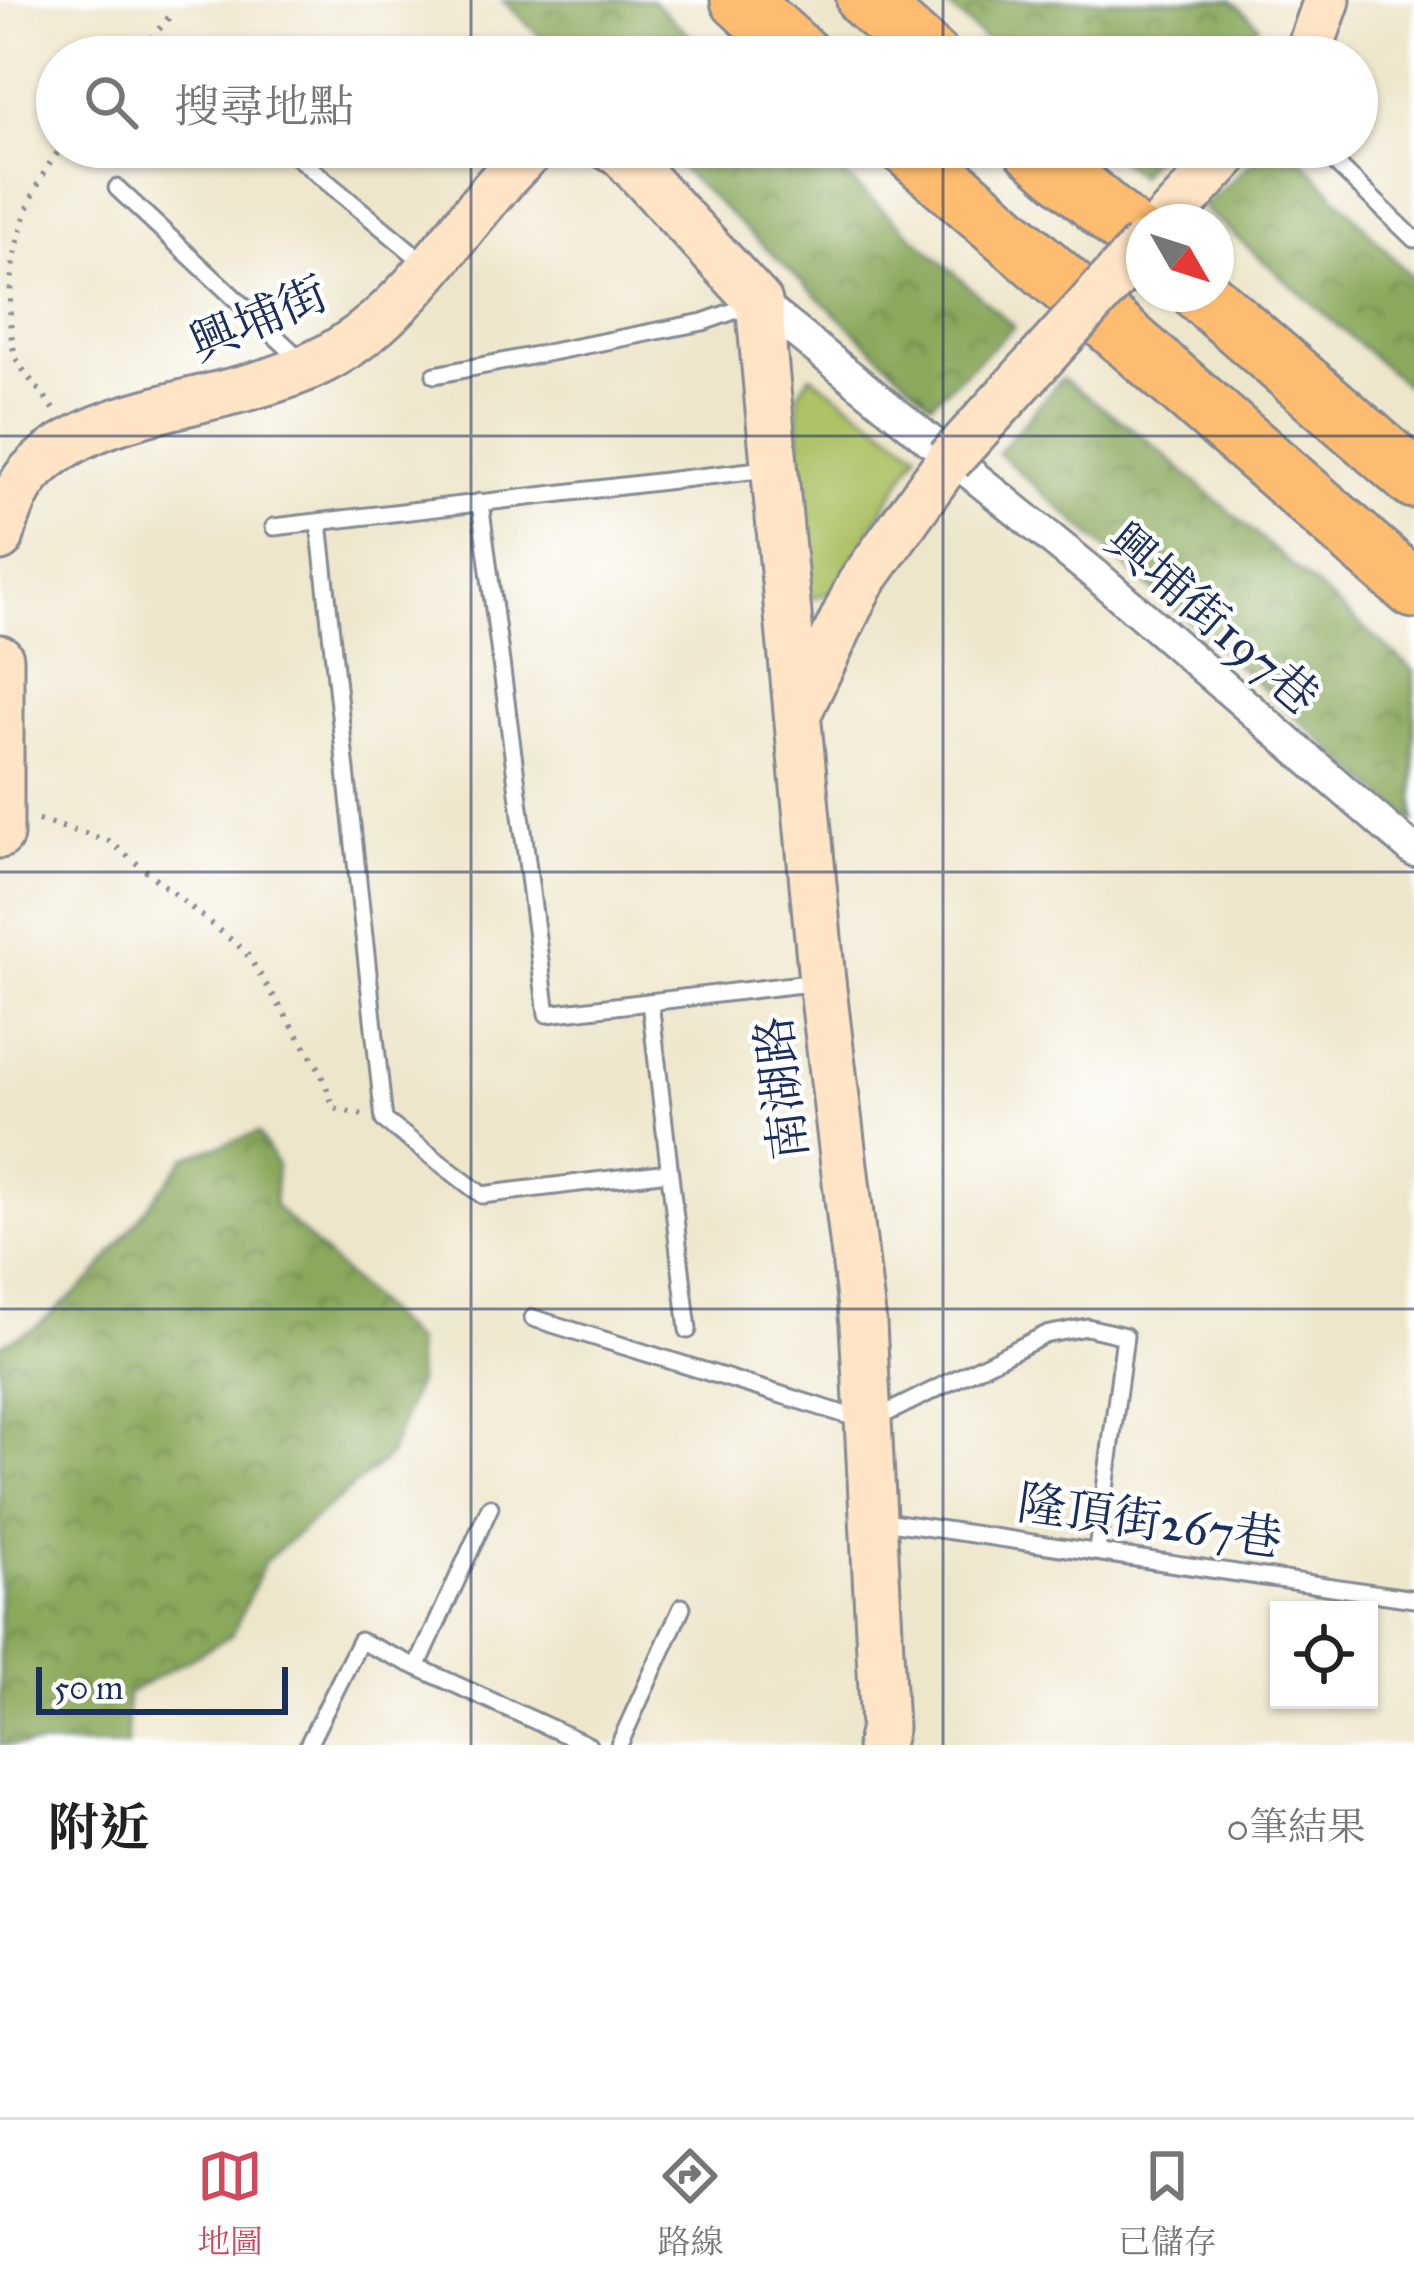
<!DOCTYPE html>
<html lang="zh-TW">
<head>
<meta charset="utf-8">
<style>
  :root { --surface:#fff; --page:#f2f2f2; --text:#222; --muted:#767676; --line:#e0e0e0; --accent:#d1495b }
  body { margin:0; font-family:"IM FELL Great Primer","Noto Serif TC",serif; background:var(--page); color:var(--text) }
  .controls { position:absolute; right:36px; bottom:36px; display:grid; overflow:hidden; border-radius:0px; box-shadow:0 3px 9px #0004 }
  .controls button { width:108px; height:108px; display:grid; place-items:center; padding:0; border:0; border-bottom:3px solid var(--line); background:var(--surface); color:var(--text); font:60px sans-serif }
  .compass { position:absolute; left:1126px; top:204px; width:108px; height:108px; border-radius:50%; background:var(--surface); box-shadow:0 3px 9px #0004; rotate:129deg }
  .scale { position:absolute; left:36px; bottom:30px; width:252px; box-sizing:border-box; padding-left:12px; border:6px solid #1b2f5e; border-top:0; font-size:33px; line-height:42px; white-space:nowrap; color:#1b2f5e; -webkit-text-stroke:9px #fff; paint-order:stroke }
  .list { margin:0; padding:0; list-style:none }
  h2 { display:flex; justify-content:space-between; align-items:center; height:156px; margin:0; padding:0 48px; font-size:51px }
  h2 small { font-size:39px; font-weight:400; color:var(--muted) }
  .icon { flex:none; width:66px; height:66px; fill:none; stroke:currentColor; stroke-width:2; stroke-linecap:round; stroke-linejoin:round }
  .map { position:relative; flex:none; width:1414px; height:1745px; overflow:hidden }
  .search { position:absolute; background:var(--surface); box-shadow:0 3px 9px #0004; left:36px; right:36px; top:36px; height:132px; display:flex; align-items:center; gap:30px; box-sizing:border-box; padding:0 42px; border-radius:66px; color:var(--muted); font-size:45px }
  .sheet { height:372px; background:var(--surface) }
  nav { display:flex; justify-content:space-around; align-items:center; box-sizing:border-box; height:168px; border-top:3px solid var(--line); background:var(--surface); font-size:33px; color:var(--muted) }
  nav a { display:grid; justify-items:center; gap:6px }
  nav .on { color:var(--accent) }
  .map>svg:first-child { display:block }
  .grass { fill:#aec368; stroke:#647963; stroke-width:3 }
  .forest { fill:url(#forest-crowns); stroke:#526c5d; stroke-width:3 }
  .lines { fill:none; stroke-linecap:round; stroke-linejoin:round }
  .lane-casing { stroke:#848a94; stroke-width:21 }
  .street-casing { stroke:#848a94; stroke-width:36 }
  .secondary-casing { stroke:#848a94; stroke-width:51 }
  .highway-casing { stroke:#848a94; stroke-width:63 }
  .path { stroke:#848a94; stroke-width:6; stroke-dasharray:3 9; stroke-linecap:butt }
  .lane { stroke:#fff; stroke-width:15 }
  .street { stroke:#fff; stroke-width:30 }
  .secondary { stroke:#ffe4c6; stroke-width:45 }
  .highway { stroke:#febc70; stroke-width:57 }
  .secondary-bridge-casing { stroke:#848a94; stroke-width:51; stroke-linecap:butt }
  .secondary-bridge { stroke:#ffe4c6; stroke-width:45 }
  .grid { fill:none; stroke:#1b2f5e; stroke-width:3; stroke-opacity:0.55 }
  .labels { text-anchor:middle; stroke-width:9; stroke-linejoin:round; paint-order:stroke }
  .street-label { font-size:48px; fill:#1b2f5e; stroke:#fff }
</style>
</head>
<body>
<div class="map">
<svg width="1414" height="1745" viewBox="0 0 1414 1745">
  <defs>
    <pattern id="forest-crowns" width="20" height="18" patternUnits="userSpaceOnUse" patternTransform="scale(3)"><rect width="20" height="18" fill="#8aa95c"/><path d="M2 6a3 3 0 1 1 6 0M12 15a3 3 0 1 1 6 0" fill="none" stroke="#708a4f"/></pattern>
  </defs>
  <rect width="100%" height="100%" fill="#fff"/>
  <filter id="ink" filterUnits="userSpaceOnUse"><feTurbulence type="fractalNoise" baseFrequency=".00833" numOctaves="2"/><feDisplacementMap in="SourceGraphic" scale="24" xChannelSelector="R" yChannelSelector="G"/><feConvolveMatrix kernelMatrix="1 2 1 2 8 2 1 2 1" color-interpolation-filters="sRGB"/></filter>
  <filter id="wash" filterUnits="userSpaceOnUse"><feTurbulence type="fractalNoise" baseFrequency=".004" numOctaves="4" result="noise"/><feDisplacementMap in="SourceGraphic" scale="48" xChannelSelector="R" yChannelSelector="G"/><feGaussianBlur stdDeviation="2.7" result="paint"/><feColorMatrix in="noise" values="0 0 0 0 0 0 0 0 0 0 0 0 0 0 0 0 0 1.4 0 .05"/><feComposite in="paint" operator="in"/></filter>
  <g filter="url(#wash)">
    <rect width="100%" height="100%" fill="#eee6cb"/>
    <path class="grass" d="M810 375 918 452 833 592 813 598 801 589 798 394Z"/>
    <g class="forest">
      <path d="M502 0H652L713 57H562Z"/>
      <path d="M941 0H1231L1259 25 1233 57H1004Z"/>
      <path d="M658 147H813L1014 327 931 403Z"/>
      <path d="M1105 147H1161L1138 176Z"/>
      <path d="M1269 147H1290L1414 280V393L1202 207Z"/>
      <path d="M1062 378 1146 439 1414 671V822L998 453Z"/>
      <path d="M258 1133 277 1165 274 1205 415 1342 417 1382 389 1456 265 1561 232 1635 127 1694V1745H0V1345L35 1328 92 1279 186 1157Z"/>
    </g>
  </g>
  <g filter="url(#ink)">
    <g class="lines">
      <defs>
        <g id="lane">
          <path d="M285 147 426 264"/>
          <path d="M1319 147 1414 239"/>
          <path d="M117 188 303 362"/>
          <path d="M435 375 703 322 754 304"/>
          <path d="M480 502 547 1014 818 982"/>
          <path d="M319 522 384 1120 482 1195 668 1172"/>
          <path d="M274 527 767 469"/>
          <path d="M650 1002 688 1330"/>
          <path d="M533 1318 869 1422 1045 1335 1087 1327 1125 1336 1097 1551"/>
          <path d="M877 1520 1414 1599"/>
          <path d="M417 1667 490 1507"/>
          <path d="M308 1745 360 1641 588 1745"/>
          <path d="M619 1745 682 1607"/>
        </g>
        <path id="street" d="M759 302 1097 576 1414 851"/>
        <g id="secondary">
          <path d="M1307 57 1327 0"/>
          <path d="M609 147 622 154 759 302 822 981 863 1324 884 1728 880 1745"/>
          <path d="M1165 222 1234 147"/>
          <path d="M0 538C8 512 16 485 37 466 114 395 256 407 345 347 425 295 466 209 535 147"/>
          <path d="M0 658V835"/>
          <path d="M801 707 860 584 949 460"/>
        </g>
        <g id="highway">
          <path d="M740 0 803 57"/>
          <path d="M866 0 930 57"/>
          <path d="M907 147 1414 589"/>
          <path d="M1032 147 1144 244"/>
          <path d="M1201 294 1414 479"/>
        </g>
      </defs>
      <use href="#lane" class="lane-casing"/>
      <use href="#street" class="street-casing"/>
      <use href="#secondary" class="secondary-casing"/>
      <use href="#highway" class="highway-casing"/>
      <g class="path">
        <path d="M136 57 170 16"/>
        <path d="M54 409C42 392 24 375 15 356 0 292 19 198 62 147"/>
        <path d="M38 820 109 841 245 951 320 1070 334 1108 363 1115"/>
      </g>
      <use href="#lane" class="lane"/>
      <use href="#street" class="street"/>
      <use href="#secondary" class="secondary"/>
      <use href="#highway" class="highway"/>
      <defs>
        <path id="secondary-bridge" d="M949 460 1144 245"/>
      </defs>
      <use href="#secondary-bridge" class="secondary-bridge-casing"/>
      <use href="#secondary-bridge" class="secondary-bridge"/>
    </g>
  </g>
  <path class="grid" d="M471 0V57M943 0V57M471 147V1745M943 147V1745M0 436H1414M0 872H1414M0 1309H1414"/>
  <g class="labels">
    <g class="street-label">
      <text transform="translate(258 318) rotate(-23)" y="17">興埔街</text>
      <text transform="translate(1213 618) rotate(41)" y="17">興埔街197巷</text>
      <text transform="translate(781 1088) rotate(-97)" y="17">南湖路</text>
      <text transform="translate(1150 1520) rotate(8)" y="17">隆頂街267巷</text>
    </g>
  </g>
</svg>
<div class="controls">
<button><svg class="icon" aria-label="locate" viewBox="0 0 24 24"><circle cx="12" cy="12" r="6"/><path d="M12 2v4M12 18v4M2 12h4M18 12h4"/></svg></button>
</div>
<svg class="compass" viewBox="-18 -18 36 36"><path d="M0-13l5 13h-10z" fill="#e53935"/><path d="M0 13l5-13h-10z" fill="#767676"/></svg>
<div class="scale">50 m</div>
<div class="search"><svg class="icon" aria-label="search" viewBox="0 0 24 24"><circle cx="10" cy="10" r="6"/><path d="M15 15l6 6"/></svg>搜尋地點</div>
</div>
<section class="sheet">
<h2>附近<small>0筆結果</small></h2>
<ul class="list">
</ul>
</section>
<nav>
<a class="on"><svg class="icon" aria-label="map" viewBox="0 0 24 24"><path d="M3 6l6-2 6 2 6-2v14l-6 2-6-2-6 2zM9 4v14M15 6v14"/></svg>地圖</a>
<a><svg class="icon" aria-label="directions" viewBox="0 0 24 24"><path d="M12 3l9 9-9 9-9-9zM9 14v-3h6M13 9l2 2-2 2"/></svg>路線</a>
<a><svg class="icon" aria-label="saved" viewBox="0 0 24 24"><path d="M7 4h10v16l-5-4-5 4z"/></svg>已儲存</a>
</nav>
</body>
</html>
